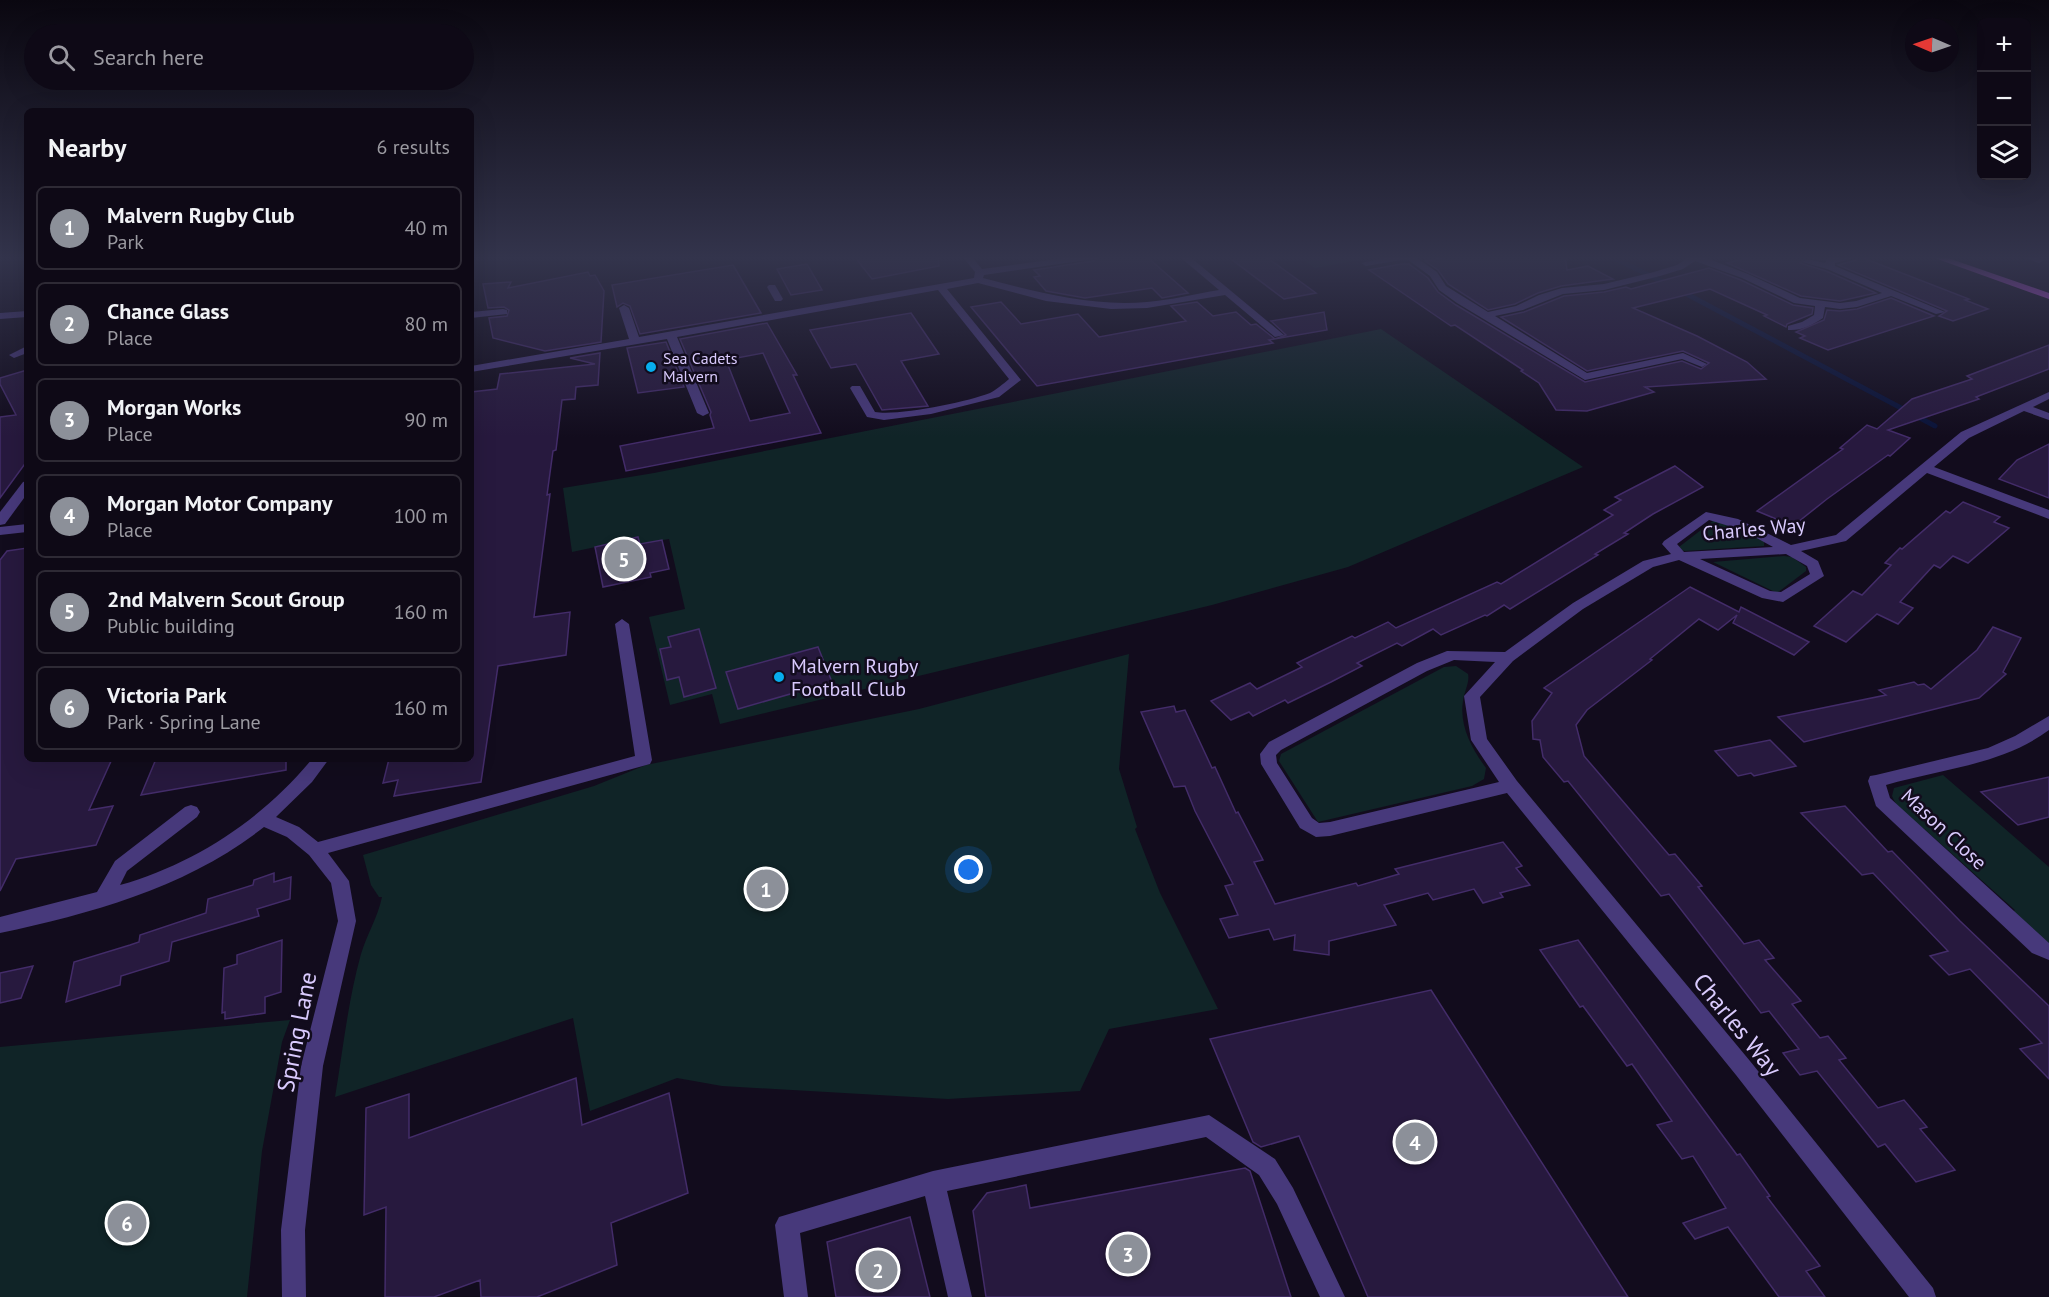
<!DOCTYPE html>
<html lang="en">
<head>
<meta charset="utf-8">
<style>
  :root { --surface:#0e0916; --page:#1c1723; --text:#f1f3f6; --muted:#9b9aa1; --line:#2e2a35; --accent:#8c9099 }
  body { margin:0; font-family:"PT Sans",sans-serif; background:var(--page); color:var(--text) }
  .controls { position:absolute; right:18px; top:18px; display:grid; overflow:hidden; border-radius:9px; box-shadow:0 6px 24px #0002 }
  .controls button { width:54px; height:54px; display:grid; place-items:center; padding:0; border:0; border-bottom:2px solid var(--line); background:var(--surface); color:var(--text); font:30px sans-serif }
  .compass { position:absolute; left:1905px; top:18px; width:54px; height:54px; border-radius:50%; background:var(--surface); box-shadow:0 6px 24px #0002; rotate:272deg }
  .you { position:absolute; left:969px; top:870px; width:21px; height:21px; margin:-15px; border:4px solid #fff; border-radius:50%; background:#1a73e8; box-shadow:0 0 0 9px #1a73e833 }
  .badge { display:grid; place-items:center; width:39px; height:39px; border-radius:50%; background:var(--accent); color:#fff; font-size:20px; font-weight:700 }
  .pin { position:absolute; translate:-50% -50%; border:3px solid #fff; box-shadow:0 2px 6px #0006 }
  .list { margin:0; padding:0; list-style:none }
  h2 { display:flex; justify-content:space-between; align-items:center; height:78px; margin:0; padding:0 24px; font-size:26px }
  h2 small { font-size:20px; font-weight:400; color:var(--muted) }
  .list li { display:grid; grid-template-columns:39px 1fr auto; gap:18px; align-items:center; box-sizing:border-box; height:84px; margin:0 12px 12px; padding:0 12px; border:2px solid var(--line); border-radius:9px }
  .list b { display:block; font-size:22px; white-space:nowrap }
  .list p { margin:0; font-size:20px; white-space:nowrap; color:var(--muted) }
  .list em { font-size:20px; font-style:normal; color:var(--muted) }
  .icon { flex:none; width:33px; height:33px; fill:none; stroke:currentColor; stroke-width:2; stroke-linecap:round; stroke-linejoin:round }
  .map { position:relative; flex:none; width:2049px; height:1297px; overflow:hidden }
  .search { position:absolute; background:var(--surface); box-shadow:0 6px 24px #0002; left:24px; top:24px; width:450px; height:66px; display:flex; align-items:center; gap:15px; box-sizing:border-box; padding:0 21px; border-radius:33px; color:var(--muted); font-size:22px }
  .panel { position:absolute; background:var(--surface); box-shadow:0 6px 24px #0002; left:24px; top:108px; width:450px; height:654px; border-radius:9px }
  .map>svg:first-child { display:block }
  .green { fill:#102427 }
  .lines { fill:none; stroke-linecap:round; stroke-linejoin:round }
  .stream { stroke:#0a1339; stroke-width:5 }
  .building { fill:#27193e; stroke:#432c69; stroke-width:1.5; fill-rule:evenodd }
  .minor { fill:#47397b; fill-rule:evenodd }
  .major { fill:#d955fa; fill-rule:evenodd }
  .poi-dot { fill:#07aded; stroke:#120c1d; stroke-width:2 }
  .labels { text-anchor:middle; stroke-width:5; stroke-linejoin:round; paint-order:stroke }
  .far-poi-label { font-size:16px; fill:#d9cafd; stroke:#120c1d; text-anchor:start }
  .street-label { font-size:20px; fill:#d9cafd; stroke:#120c1d }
  .poi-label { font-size:20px; fill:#d9cafd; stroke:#120c1d; text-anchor:start }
  .near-street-label { font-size:24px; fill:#d9cafd; stroke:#120c1d }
</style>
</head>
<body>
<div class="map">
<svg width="2049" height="1297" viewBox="0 0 2049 1297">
  <rect width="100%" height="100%" fill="#120c1d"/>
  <g class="green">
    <path d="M1297 256H1382L1315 268Z"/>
    <path d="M1381 329 1583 467 1348 567 1212 605 720 724 712 694 670 705 649 617 685 609 669 539 640 544 638 538 572 552 563 488 654 473Z"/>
    <path d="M1714 520H1720L1760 539 1764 542V546L1685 551 1680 550 1679 547Z"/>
    <path d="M1784 556 1792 557 1806 567V571L1777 593 1713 562Z"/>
    <path d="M1129 654 1119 769 1137 827 1135 829 1160 893 1218 1009 1109 1029 1080 1091 948 1099 722 1086 677 1078 590 1111 573 1018 335 1097C343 1050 348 1000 361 954 367 934 378 917 382 897H379L371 885 363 855 594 786 646 765 919 709Z"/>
    <path d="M1456 666 1468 674C1470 682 1464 692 1463 701 1459 726 1472 749 1486 768L1484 779 1472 786 1318 822 1279 761 1281 754 1444 667Z"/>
    <path d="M1943 775 2049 867V946L2012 913 2015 910 1923 828C1908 826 1898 809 1892 796L1894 788Z"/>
    <path d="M290 1020 282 1042 262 1151 247 1297H0V1047Z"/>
  </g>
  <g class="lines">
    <g class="stream">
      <path d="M1610 256 1669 285"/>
      <path d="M1679 290 1935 426"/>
    </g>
  </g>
  <g class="building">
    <path d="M854 256H938L939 266 872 279Z"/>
    <path d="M1099 256H1146L1188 293 1162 298 1152 288 1085 298 1046 291 1034 277 1040 276 1034 270 1093 261Z"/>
    <path d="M1227 256H1265L1316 293 1284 299Z"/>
    <path d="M1454 256H1565L1567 270 1588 266 1613 279 1561 286 1538 293 1515 304 1488 310 1448 284 1438 270 1425 261Z"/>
    <path d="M1756 256H1833L1826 257 1824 260 1806 257 1800 263 1826 271 1876 293 1840 301 1801 296 1727 263Z"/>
    <path d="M1858 256 1969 299 1965 300 1988 309 1953 321 1939 316 1947 311 1838 265 1856 260Z"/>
    <path d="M807 264 822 290 791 295 777 269Z"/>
    <path d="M1401 264H1409L1428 278 1438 292 1456 305 1585 382 1682 361 1701 369 1709 363 1683 351 1587 371 1501 317 1524 312 1564 296 1604 292 1626 287 1631 289 1709 268 1741 280 1793 305 1813 308 1812 314 1787 324 1786 327 1764 316 1767 315 1710 289 1633 308 1697 336 1747 362 1766 379 1645 387 1654 392 1587 411 1556 410 1539 383 1521 371 1523 370 1455 325 1451 326 1369 270Z"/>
    <path d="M733 265 761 313 640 334 630 306 623 303 617 307 612 285Z"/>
    <path d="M588 272 590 276 595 275 604 291 601 342 545 351 493 338 489 318 507 316 509 310 504 307 488 308 483 284 511 282 508 288Z"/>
    <path d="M1891 298 1934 316 1828 350 1800 338 1805 336 1796 332 1824 320 1827 310 1840 311 1857 309Z"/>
    <path d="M1001 302 1021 324 1078 314 1099 337 1186 321 1171 306 1197 302 1213 316 1236 312 1251 325 1256 324 1275 339 1286 335 1271 321 1324 312 1327 330 1269 340 1273 343 1037 386 971 307Z"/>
    <path d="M911 313 939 354 901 361 928 406 882 410 856 364 831 368 810 330Z"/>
    <path d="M767 323 797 375H793L821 433 626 471 620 446 714 428 710 415 711 412 680 339ZM763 353 790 413 750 421 726 360Z"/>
    <path d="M666 342 684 387 638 393 627 348Z"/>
    <path d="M2049 345V369L1976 397 1979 399 1888 430 1910 438 1890 456 1888 455 1827 499 1793 526 1757 511 1843 449 1840 448 1867 425 1877 429 1912 399 1972 379 1967 376Z"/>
    <path d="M600 353 598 385 576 387 575 399 562 400 556 450 553 451 547 495 550 494 534 617 570 612 566 655 498 666 481 782 394 796 398 780 383 783 389 759H471V392L497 389 500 374 595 364 570 358Z"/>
    <path d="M27 370V461L0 498V417L16 415 0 384V378Z"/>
    <path d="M2049 444V498L1999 479 2017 460Z"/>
    <path d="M1675 466 1703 487 1653 514 1624 533 1628 534 1595 554 1598 555 1510 609 1504 605 1487 616 1485 615 1441 635 1433 629 1402 646 1397 643 1357 663 1362 666 1331 682 1288 703 1285 700 1253 716 1249 712 1231 720 1211 701 1250 683 1257 689 1302 667 1297 663 1352 636 1355 638 1388 622 1396 628 1497 582 1501 584 1613 515 1604 510 1621 500 1615 497Z"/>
    <path d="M1963 502 2000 517 1994 522 2009 528 1968 563 1953 556 1940 568 1934 565 1900 602 1913 608 1898 624 1877 614 1846 642 1814 626 1853 591 1862 595 1891 565 1885 563 1900 548 1902 549 1946 511 1950 513Z"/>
    <path d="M638 537 640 544 662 540 669 569 650 573 651 577 603 587 595 547Z"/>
    <path d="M27 548V759H112L89 810 113 806 96 845 16 859 0 891V560L7 551Z"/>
    <path d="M1690 587 1739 612 1741 607 1809 642 1794 655 1733 623 1737 615 1718 630 1699 619 1650 659 1652 660 1587 710 1576 725 1584 756 1669 855 1675 854 1702 886 1698 887 1744 944 1759 940 1774 958 1765 960 1801 1001 1792 1004 1820 1038 1828 1036 1846 1058 1839 1060 1878 1108 1904 1100 1927 1127 1920 1129 1955 1170 1916 1182 1885 1144 1878 1147 1817 1071 1800 1075 1783 1053 1799 1049 1769 1011 1761 1013 1669 894 1661 896 1568 781 1564 782 1543 757 1540 740 1533 739 1532 721 1552 693 1544 688Z"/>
    <path d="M1993 627 2021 638 2003 672 2006 674 1979 698 1804 742 1778 717 1886 695 1879 690 1914 682 1918 685 1924 684 1931 689 1977 650Z"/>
    <path d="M699 629 716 688 684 697 679 677 667 680 660 649 671 647 668 637Z"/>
    <path d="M818 647 832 682 738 709 726 672Z"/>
    <path d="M1174 706 1176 712 1185 710 1212 768 1215 767 1236 813 1238 812 1263 860 1254 862 1275 904 1356 883 1358 886 1399 874 1395 869 1503 842 1522 866 1516 868 1530 885 1500 893 1503 897 1483 903 1474 889 1433 900 1428 893 1384 905 1396 925 1329 941V955L1294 950 1295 935 1274 940 1269 929 1229 938 1220 919 1238 915 1225 886 1233 884 1195 811 1185 786 1174 787 1141 712Z"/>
    <path d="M1770 740 1796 766 1754 776 1751 773 1738 776 1715 751Z"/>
    <path d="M156 759H286V770L141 795Z"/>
    <path d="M2049 777V817L2018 825 1981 792Z"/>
    <path d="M1845 806 1888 852 1892 851 1960 921 2049 1006V1079L2020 1049 2042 1043 1970 969 1949 975 1930 956 1948 951 1873 873 1862 875 1801 813Z"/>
    <path d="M274 873V882L291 877 290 899 257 909 259 916 172 942 169 961 121 976 120 985 66 1002 74 962 130 945 139 942 140 935 206 913 208 899 253 885 254 880Z"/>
    <path d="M282 940 281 992 265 997V1013L225 1019V1012L222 1013 224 968 237 964V955Z"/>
    <path d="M1578 940 1737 1155 1740 1154 1770 1196 1767 1197 1820 1266 1806 1271 1825 1297H1779L1728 1227 1695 1239 1683 1223 1726 1208 1693 1156 1682 1159 1657 1125 1672 1121 1632 1064 1627 1066 1583 1006 1580 1007 1540 950Z"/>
    <path d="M33 966 21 998 0 1003V973Z"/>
    <path d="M1431 990 1628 1297H1368L1299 1136 1261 1147 1253 1142 1210 1039Z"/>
    <path d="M576 1078 582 1125 669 1093 688 1193 611 1223 617 1265 537 1297H481L480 1280 434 1297H385L386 1207 364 1215 366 1108 409 1094V1138Z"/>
    <path d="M1245 1168 1250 1171 1291 1297H986L973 1211 987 1193 1026 1185 1030 1208Z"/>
    <path d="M910 1217 930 1297H836L827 1242Z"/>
  </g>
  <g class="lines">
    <g class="minor">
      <path d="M962 256H971L982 269 1079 256H1097L1093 259 984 275 983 278C1036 292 1091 307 1147 302 1171 300 1195 294 1219 290L1180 257 1189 256 1284 335 1275 337 1225 295 1147 308 1111 309 1046 301 978 283 947 289 1021 380 999 397 931 414 884 420 867 417 850 388 852 386H860L875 412C899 416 967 402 990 393 996 390 1003 384 1009 379L938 290 677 337 709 413 703 416 697 413 667 339 471 372V366L629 339 619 308 624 305 629 308 639 337 974 278 975 272Z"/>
      <path d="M1394 256H1414L1437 272 1446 286 1488 312 1516 306 1539 295 1562 288 1604 284 1654 272 1677 265 1691 256H1701L1748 274 1800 298 1840 303 1856 301 1882 293 1827 269 1802 262 1807 259 1825 263 1827 259 1830 258 1856 256 1855 258 1835 263V266L1945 312 1936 314 1891 296 1857 307 1840 309 1825 307 1823 318C1812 325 1801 331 1788 330V326L1802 322 1814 315 1815 306 1794 303 1742 278 1695 261 1683 269 1660 276 1604 290 1563 294 1523 310 1495 316 1587 373 1683 353 1707 364 1702 367 1682 359 1585 380 1457 303 1439 290 1430 276 1407 259 1366 266 1361 263Z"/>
      <path d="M2018 256H2032L2044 260 2039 263Z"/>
      <path d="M769 285H775L783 299 781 301H775L767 287Z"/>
      <path d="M503 309 507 310V314L471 318V312Z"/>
      <path d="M27 311V317L0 319V313Z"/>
      <path d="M27 346V353L14 358 9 355Z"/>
      <path d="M2049 392V399L2033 407 2049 413V420L2024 411 1969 438 1934 467 2049 510V519L1927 473 1846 541 1801 551 1818 561 1824 576 1783 602 1762 598 1679 560 1653 567 1583 609 1513 661 1480 697 1487 739 1517 781 1750 1061 1933 1288 1936 1297H1909L1736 1075 1507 793 1330 836 1316 837 1300 828 1261 764 1260 754 1269 742 1417 663 1447 651 1505 652 1573 603 1643 561 1671 554 1662 544 1664 541 1706 512 1738 519 1791 545 1836 535 1961 432ZM1709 520 1742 530 1773 547 1684 552 1677 544ZM1786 554 1807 566 1810 574 1781 592 1770 591 1700 559ZM1454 660 1495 662 1464 696 1471 740 1499 782 1330 822 1319 823 1312 818 1277 763 1276 755 1281 750 1427 671Z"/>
      <path d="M27 481V494L5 524 0 525V512L23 482Z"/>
      <path d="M27 524V532L0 535V527Z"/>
      <path d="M622 619 629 624 652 760 650 764 328 853 349 881 356 921 323 1066 305 1230 306 1297H282L281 1230 301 1066 338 921 331 883 309 855 287 837 264 827C188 887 93 913 0 933V917L97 892 115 861 185 807 191 805 197 807 200 812 197 817 127 871 120 885C194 864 263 819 312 759H329L312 782 276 817 299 827 318 842 635 756 615 624Z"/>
      <path d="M2049 716V730C2002 765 1941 769 1886 785L1890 798 2049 943V960L2032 953 1876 806 1868 781 1870 776 1876 775 1988 748 2015 736Z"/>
      <path d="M1209 1115 1275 1159 1293 1188 1345 1297H1320L1277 1204 1259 1175 1206 1137 947 1191 972 1297H948L925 1196 800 1233 808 1297H784L775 1225 779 1217 933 1171Z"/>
    </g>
    <path class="major" d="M1929 256H1942L2049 293V299Z"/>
  </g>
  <linearGradient id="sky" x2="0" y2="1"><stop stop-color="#0a0710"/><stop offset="0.59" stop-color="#33344c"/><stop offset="1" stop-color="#33344c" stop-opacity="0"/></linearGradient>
  <rect width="2049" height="437" fill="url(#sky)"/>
  <g class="poi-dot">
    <circle cx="651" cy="367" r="6"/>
    <circle cx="779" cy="677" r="6"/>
  </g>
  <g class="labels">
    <g class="far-poi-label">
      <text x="663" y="364">Sea Cadets<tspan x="663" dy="18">Malvern</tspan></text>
    </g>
    <g class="street-label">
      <text transform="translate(1754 529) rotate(-5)" y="7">Charles Way</text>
      <text transform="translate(1944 829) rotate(43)" y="7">Mason Close</text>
    </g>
    <g class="poi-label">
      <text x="791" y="673">Malvern Rugby<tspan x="791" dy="23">Football Club</tspan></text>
    </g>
    <g class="near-street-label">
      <text transform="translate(1737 1025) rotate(51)" y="8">Charles Way</text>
      <text transform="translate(297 1032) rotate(-79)" y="8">Spring Lane</text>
    </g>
  </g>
</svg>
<div class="controls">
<button>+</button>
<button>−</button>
<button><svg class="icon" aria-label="layers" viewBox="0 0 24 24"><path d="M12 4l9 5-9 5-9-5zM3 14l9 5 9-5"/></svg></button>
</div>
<svg class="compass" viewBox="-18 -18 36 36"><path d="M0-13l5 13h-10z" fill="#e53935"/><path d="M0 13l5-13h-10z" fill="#9b9aa1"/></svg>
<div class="you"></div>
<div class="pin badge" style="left:766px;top:889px">1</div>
<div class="pin badge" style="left:878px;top:1270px">2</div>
<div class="pin badge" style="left:1128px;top:1254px">3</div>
<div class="pin badge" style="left:1415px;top:1142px">4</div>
<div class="pin badge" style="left:624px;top:559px">5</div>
<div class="pin badge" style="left:127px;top:1223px">6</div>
<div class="search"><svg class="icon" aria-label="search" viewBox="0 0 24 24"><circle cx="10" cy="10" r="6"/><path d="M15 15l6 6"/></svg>Search here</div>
<section class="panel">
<h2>Nearby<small>6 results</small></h2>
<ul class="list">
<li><span class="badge">1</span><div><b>Malvern Rugby Club</b><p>Park</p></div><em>40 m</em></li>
<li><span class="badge">2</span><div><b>Chance Glass</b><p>Place</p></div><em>80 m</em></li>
<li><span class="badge">3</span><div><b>Morgan Works</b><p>Place</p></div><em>90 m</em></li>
<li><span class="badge">4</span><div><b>Morgan Motor Company</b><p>Place</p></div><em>100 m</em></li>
<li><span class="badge">5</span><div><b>2nd Malvern Scout Group</b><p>Public building</p></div><em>160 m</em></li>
<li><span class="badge">6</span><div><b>Victoria Park</b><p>Park · Spring Lane</p></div><em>160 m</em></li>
</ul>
</section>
</div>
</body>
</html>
